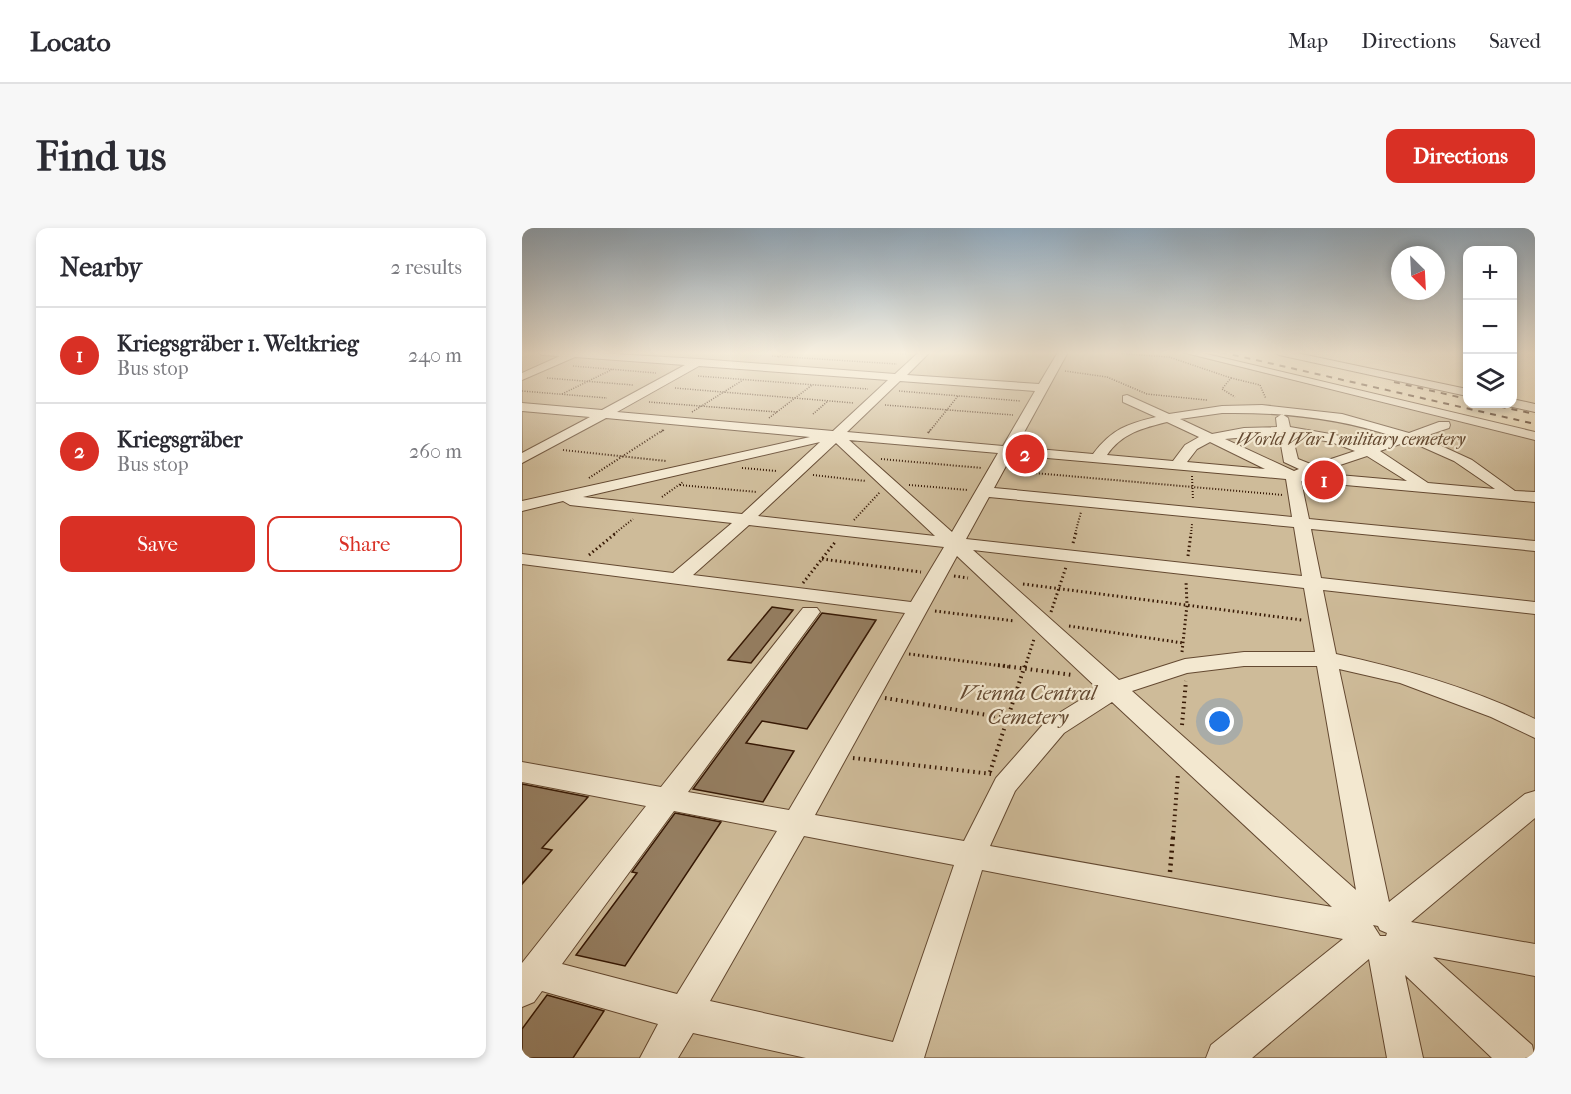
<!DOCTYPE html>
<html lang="en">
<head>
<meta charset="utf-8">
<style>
  :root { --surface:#fff; --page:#f7f7f7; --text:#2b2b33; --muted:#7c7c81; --line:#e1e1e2; --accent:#d93025 }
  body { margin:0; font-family:"IM FELL French Canon",serif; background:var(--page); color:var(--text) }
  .controls { position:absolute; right:18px; top:18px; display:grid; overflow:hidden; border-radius:12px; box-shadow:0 3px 9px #0003 }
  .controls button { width:54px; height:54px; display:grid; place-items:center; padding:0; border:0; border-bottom:2px solid var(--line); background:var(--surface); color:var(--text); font:30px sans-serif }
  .compass { position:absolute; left:869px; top:18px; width:54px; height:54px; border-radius:50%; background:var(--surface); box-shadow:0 3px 9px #0003; rotate:156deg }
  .you { position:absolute; left:698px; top:494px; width:21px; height:21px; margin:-15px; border:4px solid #fff; border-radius:50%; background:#1a73e8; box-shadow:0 0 0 9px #1a73e833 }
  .badge { display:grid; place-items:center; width:39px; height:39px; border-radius:50%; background:var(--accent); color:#fff; font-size:20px; font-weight:700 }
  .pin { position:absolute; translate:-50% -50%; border:3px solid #fff; box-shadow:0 2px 6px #0006 }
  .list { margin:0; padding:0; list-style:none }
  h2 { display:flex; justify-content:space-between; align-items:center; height:78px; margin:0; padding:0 24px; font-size:26px }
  h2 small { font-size:20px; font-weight:400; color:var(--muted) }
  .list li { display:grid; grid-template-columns:39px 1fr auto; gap:18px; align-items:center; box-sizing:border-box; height:96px; padding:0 24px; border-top:2px solid var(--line) }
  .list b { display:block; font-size:22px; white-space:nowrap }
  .list p { margin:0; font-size:20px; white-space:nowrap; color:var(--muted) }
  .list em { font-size:20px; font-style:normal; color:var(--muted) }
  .actions { display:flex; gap:12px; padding:18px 24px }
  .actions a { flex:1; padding:14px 0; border:2px solid var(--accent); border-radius:12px; text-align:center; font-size:21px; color:var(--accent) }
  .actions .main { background:var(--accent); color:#fff }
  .icon { flex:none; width:33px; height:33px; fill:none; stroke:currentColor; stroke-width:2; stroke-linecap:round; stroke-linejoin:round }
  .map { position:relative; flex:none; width:1013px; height:830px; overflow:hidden; border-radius:12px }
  header { display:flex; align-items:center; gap:36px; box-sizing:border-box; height:84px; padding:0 30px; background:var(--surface); border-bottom:2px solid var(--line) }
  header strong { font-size:28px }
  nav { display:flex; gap:33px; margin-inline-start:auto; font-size:21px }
  .intro { display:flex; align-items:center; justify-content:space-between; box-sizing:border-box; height:144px; padding:0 36px }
  h1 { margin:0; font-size:42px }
  .button { padding:15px 27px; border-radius:12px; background:var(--accent); color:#fff; font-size:21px; font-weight:700 }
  main { display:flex; gap:36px; padding:0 36px }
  aside { flex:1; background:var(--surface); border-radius:12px; box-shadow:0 3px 9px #0003 }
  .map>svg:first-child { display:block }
  .green { fill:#cebb99; stroke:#826a4e; stroke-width:1.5 }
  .building { fill:#957e61; stroke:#361804; stroke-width:1.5 }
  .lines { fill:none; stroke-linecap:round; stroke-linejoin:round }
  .minor-casing { stroke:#644931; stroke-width:2 }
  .path-far4 { stroke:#361804; stroke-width:1.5; stroke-dasharray:1 1.5; stroke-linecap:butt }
  .path-far3 { stroke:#361804; stroke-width:2; stroke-dasharray:1 2; stroke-linecap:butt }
  .path-far2 { stroke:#361804; stroke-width:3; stroke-dasharray:1.5 3; stroke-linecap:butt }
  .path-far1 { stroke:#361804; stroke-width:4; stroke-dasharray:1.5 4; stroke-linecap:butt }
  .path { stroke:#361804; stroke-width:4.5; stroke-dasharray:2 4.5; stroke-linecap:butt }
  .minor { fill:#f3e8d0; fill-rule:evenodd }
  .rail { stroke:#361804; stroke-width:2; stroke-dasharray:6 6; stroke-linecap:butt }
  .labels { text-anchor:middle; stroke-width:4.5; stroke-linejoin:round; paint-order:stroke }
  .far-park-label { font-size:18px; font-style:italic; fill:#644931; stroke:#f3e8d0 }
  .park-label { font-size:21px; font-style:italic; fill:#644931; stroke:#f3e8d0 }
</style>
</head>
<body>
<header>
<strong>Locato</strong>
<nav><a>Map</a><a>Directions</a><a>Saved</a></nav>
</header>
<div class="intro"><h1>Find us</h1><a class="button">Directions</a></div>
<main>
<aside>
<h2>Nearby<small>2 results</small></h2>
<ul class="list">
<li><span class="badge">1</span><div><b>Kriegsgräber 1. Weltkrieg</b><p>Bus stop</p></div><em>240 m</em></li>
<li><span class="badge">2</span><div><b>Kriegsgräber</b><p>Bus stop</p></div><em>260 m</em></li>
</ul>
<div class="actions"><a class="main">Save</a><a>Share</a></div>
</aside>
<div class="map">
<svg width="1013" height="830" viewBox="0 0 1013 830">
  <rect width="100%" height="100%" fill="#eddcb7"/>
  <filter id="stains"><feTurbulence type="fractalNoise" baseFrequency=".00333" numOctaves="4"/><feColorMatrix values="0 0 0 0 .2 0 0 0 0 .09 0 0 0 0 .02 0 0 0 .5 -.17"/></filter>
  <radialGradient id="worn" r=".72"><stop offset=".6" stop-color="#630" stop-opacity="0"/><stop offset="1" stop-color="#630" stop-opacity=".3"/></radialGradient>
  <path class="green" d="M0 124H659L1013 211V830H0Z"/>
  <g class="building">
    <path d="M250 379 271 382 229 435 206 432Z"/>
    <path d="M300 385 354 392 285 501 240 493 224 515 272 523 241 574 171 561Z"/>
    <path d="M0 556 66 569 20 620 30 622 0 656Z"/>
    <path d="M153 585 199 594 103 738 54 727 115 645 110 644Z"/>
    <path d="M25 767 82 783 51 830H0V801Z"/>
  </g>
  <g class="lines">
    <defs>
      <g id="minor">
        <path d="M15 124H58L177 131 373 146 397 124H408L385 147 517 156 536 124H546L494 219 571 226C590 201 605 196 634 189L601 174V168L605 167 647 186 700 178 740 177 820 186 887 205 917 194H927L928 197 927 200 900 209 950 232 993 263 1013 264V274L779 253 787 291 1013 313V323L789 301 799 350 1013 374V386L801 362 814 426C883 441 950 460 1013 491V510L969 489 878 455 817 441 867 674 1003 566 1013 563V590L889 694 1013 716V748L911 729 1010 817 1013 830H970L883 747 901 830H865L847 731 730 830H684L689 817 821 711 460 642 402 830H284L171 805 156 830H118L136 796 20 763 12 774 0 779V735L124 578 0 554V534L139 559 281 380H295L298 384 166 564 267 582 383 385 0 336V326L151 345 210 295 48 277 41 273 0 283V273L288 209 84 190 0 235V225L68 189 0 183V175L80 182 163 137 53 129 0 152V145L38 128 20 127ZM177 138 366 152 311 203 95 184ZM378 153 513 163 481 218 325 204ZM700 185C760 184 817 190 873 209L846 218 814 207 768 199 766 190 760 186 754 190 755 199 722 200 690 206 658 191ZM645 194 677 209 663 217 651 233 585 227C600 205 621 200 645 194ZM757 206 762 234 777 241 772 243 703 211ZM770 207 809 214 833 223 791 237 776 231ZM327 212 476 225 430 304ZM887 213 932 233 973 261 906 255 858 223ZM298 214 220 286 61 269ZM688 214 743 241 665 234 675 221ZM314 215 413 308 236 288ZM490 227 764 251 770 289 472 260ZM845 228 885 253 794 245ZM467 269 772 299 780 348 444 311ZM227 297 422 319 389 374 171 347ZM451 322 782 360 793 424H722L663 431 597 452ZM435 328 576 461 524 493 474 550 442 613 293 587ZM722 438H795L834 662 610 463 665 445ZM590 474 810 679 468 618 493 563 542 505ZM152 583 255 603 155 766 40 736ZM282 608 432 637 371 814 188 773ZM851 697 856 698 858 702 865 705 864 708H858Z"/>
        <path d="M660 124H676L1013 204V212Z"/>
        <path d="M752 124H770L945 161V168L757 127Z"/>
        <path d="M990 171 1013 176V184L986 178 984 176H990Z"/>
      </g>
    </defs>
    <use href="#minor" class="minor-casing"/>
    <g class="path-far4">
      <path d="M348 124 385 126"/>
      <path d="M577 124 647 129 709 150 700 161 713 169"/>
      <path d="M250 128 375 136"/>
      <path d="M256 129 265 124"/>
      <path d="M51 138 134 145"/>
      <path d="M543 143 585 149 625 166 685 172"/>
      <path d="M176 148 346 161"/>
      <path d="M25 150 111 157"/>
      <path d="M709 150 738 157 744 171"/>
      <path d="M153 160 332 175"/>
      <path d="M0 163 85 170"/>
      <path d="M377 163 499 173"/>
      <path d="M40 166 91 141"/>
      <path d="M127 174 255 184"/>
      <path d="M363 177 491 187"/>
      <path d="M170 184 221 152"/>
      <path d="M291 186 306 173"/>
      <path d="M247 190 290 157"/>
      <path d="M139 204 142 202"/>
      <path d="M407 204 436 168"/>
    </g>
    <g class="path-far3">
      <path d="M406 205 408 202"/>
      <path d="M41 222 144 233"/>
      <path d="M359 231 460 240"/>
      <path d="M220 240 255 243"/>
      <path d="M490 243 761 267"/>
      <path d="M291 247 344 253"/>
      <path d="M670 248 671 272"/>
      <path d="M67 250 141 202"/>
      <path d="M158 257 235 264"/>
      <path d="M387 257 446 262"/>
      <path d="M140 269 161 254"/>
      <path d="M332 292 358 264"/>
      <path d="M92 306 111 291"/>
      <path d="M553 306 559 284"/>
      <path d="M669 306 670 296"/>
    </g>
    <g class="path-far2">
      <path d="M551 315 554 305"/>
      <path d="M67 327 94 305"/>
      <path d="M666 328 669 305"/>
      <path d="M300 331 399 344"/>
      <path d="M432 348 446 350"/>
      <path d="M281 355 314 313"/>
      <path d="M501 356 780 392"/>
      <path d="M413 383 493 393"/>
      <path d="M529 384 544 339"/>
      <path d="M547 398 661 415"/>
      <path d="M660 424 665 377 664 353"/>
      <path d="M387 426 488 439"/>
      <path d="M503 439 512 411"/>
    </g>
    <g class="path-far1">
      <path d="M476 437 550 447"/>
      <path d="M363 470 513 495"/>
      <path d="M660 497 664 453"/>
      <path d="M331 530 470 546"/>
      <path d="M468 544 503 437"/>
      <path d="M651 610 656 546"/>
    </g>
    <path class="path" d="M648 644 651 608"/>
    <use href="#minor" class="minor"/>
    <g class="rail">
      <path d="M699 124 1013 196"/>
      <path d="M872 154 945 171"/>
      <path d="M966 176 1013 186"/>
    </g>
  </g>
  <linearGradient id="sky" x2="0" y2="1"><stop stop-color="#91a9bc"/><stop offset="0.52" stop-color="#f7efdf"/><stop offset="1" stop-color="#f7efdf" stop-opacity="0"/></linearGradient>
  <rect width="1013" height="240" fill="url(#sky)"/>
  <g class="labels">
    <g class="far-park-label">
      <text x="829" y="217">World War I military cemetery</text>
    </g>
    <g class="park-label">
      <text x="506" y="472">Vienna Central<tspan x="506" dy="24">Cemetery</tspan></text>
    </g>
  </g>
  <rect width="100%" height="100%" filter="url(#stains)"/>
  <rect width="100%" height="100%" fill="url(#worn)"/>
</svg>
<div class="controls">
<button>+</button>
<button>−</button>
<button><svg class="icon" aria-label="layers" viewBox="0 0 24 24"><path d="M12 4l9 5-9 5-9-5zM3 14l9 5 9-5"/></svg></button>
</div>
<svg class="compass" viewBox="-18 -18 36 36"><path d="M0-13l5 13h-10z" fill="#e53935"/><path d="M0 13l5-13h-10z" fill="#7c7c81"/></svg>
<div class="you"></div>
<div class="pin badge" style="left:802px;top:252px">1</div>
<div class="pin badge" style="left:503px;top:226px">2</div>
</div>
</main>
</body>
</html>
